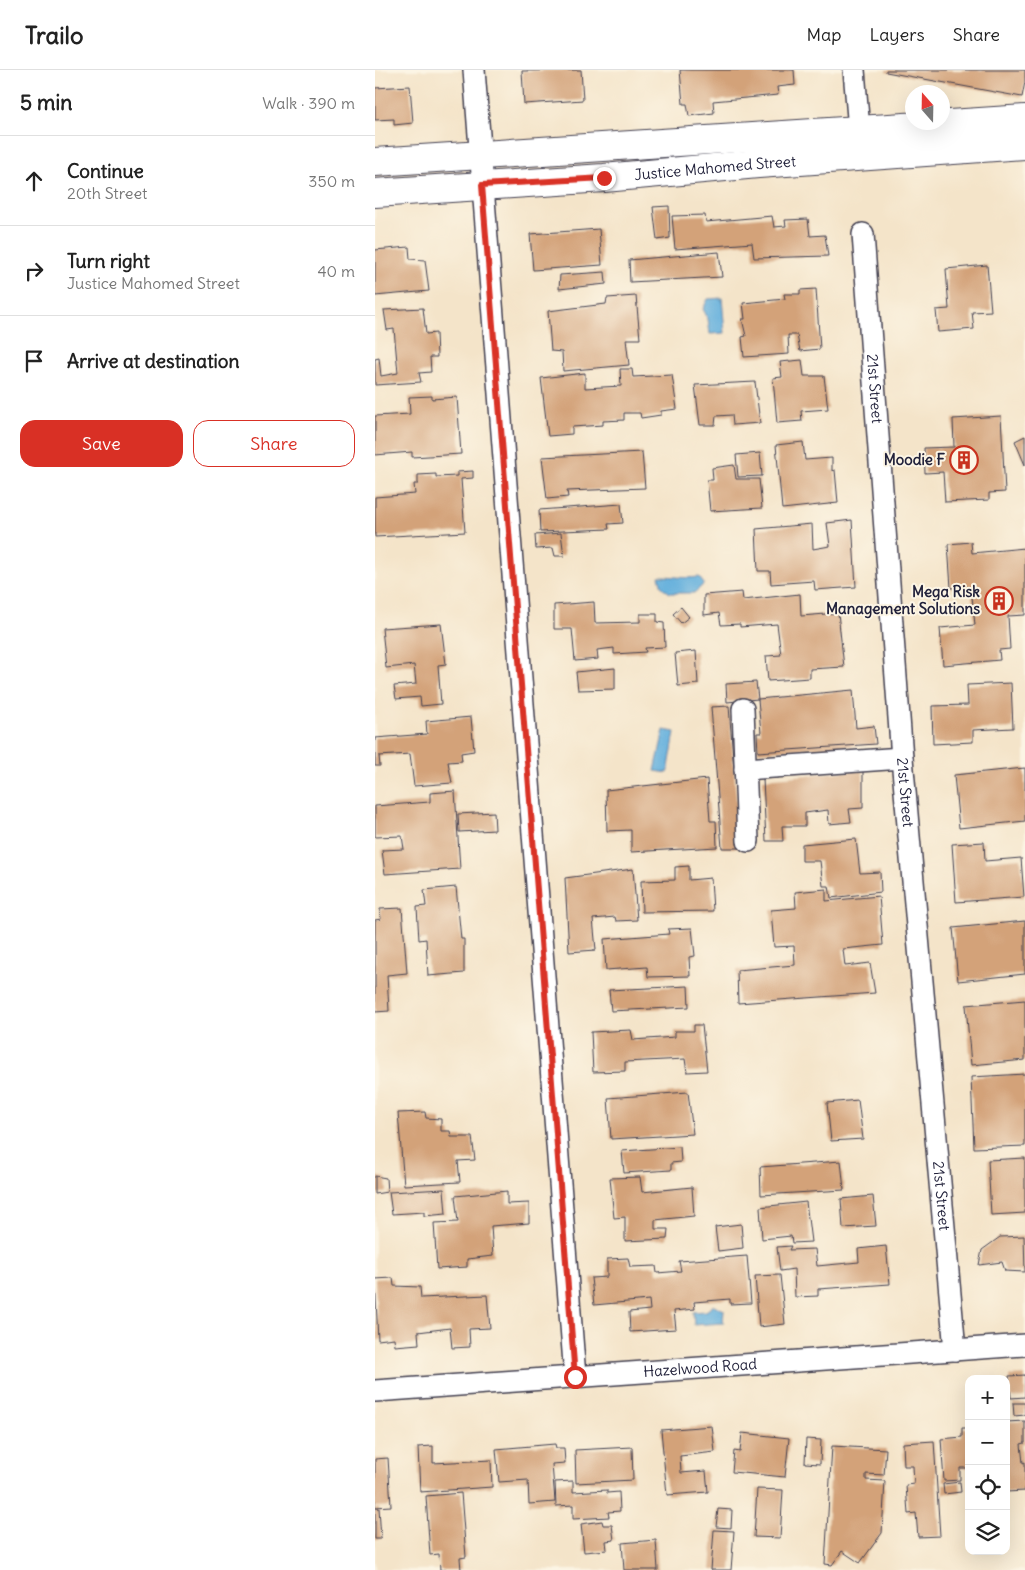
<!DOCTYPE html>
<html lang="en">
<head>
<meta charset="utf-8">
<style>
  :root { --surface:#fff; --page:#f2f2f2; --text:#222; --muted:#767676; --line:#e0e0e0; --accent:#d93025 }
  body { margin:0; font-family:Delius,sans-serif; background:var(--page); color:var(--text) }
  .controls { position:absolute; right:15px; bottom:15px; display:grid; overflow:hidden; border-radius:10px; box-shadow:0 5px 20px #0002 }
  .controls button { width:45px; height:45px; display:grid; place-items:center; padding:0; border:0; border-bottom:1px solid var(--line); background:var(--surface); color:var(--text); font:25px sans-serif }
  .compass { position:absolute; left:530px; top:15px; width:45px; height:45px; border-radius:50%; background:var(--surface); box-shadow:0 5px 20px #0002; rotate:340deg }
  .stop { position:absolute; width:15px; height:15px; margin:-11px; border:4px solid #d93025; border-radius:50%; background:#fff }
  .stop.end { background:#d93025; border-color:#fff; box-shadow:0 1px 5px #0008 }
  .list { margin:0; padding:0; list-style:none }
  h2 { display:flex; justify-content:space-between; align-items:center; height:65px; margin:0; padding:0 20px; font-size:21px }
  h2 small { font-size:16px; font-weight:400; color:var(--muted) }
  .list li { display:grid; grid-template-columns:32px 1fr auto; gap:15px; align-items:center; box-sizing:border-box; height:90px; padding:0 20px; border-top:1px solid var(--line) }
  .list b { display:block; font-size:19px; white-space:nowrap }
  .list p { margin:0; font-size:16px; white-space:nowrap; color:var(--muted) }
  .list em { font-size:16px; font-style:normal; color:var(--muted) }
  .actions { display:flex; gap:10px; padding:15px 20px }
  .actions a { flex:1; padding:11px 0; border:1px solid var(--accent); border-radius:15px; text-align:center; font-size:18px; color:var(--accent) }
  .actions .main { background:var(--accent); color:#fff }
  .icon { flex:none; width:28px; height:28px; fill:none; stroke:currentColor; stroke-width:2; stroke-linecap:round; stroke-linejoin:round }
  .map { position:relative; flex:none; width:650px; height:1500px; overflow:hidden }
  header { display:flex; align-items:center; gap:30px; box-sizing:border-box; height:70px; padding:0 25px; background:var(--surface); border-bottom:1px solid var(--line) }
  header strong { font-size:24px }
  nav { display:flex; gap:28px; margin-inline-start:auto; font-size:18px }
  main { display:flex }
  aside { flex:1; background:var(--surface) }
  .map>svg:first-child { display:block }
  .water { fill:#65b0dd; stroke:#44698c }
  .building { fill:#d3a279 }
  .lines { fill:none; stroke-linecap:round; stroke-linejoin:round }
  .street-casing { stroke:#423f50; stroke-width:24 }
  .secondary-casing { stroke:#423f50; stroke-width:30 }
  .street { stroke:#fff; stroke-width:21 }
  .secondary { stroke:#fff; stroke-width:28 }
  .route { stroke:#d93025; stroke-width:6 }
  .labels { text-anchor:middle; stroke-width:4; stroke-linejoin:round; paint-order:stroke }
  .street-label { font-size:15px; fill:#22223b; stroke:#fcf5e5 }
  .poi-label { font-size:15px; font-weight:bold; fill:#22223b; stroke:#fcf5e5; text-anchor:end }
</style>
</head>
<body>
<header>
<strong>Trailo</strong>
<nav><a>Map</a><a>Layers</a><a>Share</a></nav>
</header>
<main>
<aside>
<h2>5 min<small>Walk · 390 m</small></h2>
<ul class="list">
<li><svg class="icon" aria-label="ahead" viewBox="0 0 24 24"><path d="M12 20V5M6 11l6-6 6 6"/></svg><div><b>Continue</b><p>20th Street</p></div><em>350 m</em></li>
<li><svg class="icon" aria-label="right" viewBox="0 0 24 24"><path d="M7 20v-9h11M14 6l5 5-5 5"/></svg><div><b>Turn right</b><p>Justice Mahomed Street</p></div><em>40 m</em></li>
<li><svg class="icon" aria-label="arrive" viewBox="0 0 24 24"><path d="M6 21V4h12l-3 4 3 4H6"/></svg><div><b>Arrive at destination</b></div></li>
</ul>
<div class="actions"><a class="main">Save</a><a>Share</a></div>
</aside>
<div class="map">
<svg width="650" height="1500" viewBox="0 0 650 1500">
  <rect width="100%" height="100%" fill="#fcf5e5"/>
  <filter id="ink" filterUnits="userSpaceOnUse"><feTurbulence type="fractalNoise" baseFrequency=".02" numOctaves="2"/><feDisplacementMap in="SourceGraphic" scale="10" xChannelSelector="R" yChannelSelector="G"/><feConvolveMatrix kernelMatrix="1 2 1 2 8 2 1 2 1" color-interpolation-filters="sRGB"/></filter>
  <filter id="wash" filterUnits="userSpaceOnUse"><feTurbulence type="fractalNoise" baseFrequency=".0096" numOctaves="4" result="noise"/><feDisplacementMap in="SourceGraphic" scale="20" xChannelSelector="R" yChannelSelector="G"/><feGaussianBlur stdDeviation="1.12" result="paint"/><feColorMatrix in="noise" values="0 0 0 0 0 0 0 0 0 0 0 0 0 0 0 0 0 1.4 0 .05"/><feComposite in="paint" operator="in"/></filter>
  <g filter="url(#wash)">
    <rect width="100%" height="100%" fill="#f4e4c9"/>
    <g class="water">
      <path d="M347 228 350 263 335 264 333 249 328 239 333 229Z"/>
      <path d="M284 506C299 506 309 509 324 507L329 514 319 523H295L287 517Z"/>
      <path d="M289 660 300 662 293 703 280 701Z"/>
      <path d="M339 1235 349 1240 348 1253 319 1255 318 1242 331 1241Z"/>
    </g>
    <g id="blocks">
      <g class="building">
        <path d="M206 0 208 30 149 34 147 1Z"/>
        <path d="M305 0H419L420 15 402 17 403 25 338 31 339 43 314 46 312 34H308Z"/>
        <path d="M511 0H650V12L647 27 511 2Z"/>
        <path d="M35 16 38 53 19 55V49L0 50V18Z"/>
        <path d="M294 136 295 168 282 170 278 137Z"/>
        <path d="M330 145 331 152 397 146 399 157 411 156 410 150 433 149 435 166 450 165 453 186 379 188 377 173 300 179 297 146Z"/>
        <path d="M224 159 227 195 158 200 155 164Z"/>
        <path d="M34 177 35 189 50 190 54 221 0 226V180Z"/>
        <path d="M344 182 347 207 255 212 254 190Z"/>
        <path d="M612 195 616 241 597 242 599 259 563 262 561 240 574 239 571 199Z"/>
        <path d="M230 202 231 214 184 219 185 205Z"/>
        <path d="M441 219 445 279 425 281 422 265H413L414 284 369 287 367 267 371 266 367 249H370L368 233 410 229 409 224H425V220Z"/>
        <path d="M261 226 265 269H251L254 295 188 301 187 282 176 281 173 241 231 234 232 228Z"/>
        <path d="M48 238 51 264 61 263 62 287H55L56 302 44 303 46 312 0 315V289L4 288 6 306 23 303 19 259 12 260 9 240Z"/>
        <path d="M427 290 429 306H449L453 339 426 341 427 351 402 353 398 308 407 307 405 292Z"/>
        <path d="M245 299H257L258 307 297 305 302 339 286 341V345L266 348 265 343H249V350L228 351V355L197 357V364L173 366 166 308 210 303V318L246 316Z"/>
        <path d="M380 312 385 353 358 355 357 345 341 346 340 355H325L320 315Z"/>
        <path d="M57 326V329L82 327 86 384 37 387V382L0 385V346L35 344 34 327Z"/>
        <path d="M626 346 630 422 614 423V430L570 432 568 402 550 403 549 378 579 377 578 349Z"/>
        <path d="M650 366V395L640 371Z"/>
        <path d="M428 372 430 390 457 388V401L460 400 463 433 407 439 401 375Z"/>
        <path d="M267 382 270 418 192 421 193 427 172 429 167 387Z"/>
        <path d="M385 383 387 406 363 407 361 385Z"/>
        <path d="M359 395 361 409H384L387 438 335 441 332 410H338L337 398Z"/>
        <path d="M98 401V408L86 409 90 462 0 467V427L40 424 39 414H43V405L61 404V407L82 406V402Z"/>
        <path d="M246 434 248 453 233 454 234 459 165 462 164 440Z"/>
        <path d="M477 450 481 517 440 520 439 511 396 514 395 501H383L381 459 437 454 438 479 455 476 452 453Z"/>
        <path d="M186 463 189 486H180L178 478 161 479 160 465Z"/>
        <path d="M596 472 597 483 650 478V545L633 546 635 579 624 580 625 590 568 595 565 558 600 555 596 517 576 518 573 474Z"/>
        <path d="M367 522 368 530 425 524 426 546 463 543 469 597 435 599V608L393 611 391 586 406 585 402 554 365 557V554L346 555 344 543 329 545V525Z"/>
        <path d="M219 532 220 553 265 552V544H282V552L289 553 290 577 270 578 271 582 239 584V578L222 580 223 589 200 591 197 559H179V535Z"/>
        <path d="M306 537 314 547 306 553 298 544Z"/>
        <path d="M66 554 71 594 63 595 66 634 46 636 45 627 21 629 19 616 41 614 39 595 11 598 7 558Z"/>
        <path d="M321 581 323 614 303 616 300 583Z"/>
        <path d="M240 598V619L203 620 201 602Z"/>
        <path d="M381 612 383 629 352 632 351 614Z"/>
        <path d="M636 613 638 658 598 660V672L558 674 557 636 593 635 592 615Z"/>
        <path d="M478 620 481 658 499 656 501 674 383 682 382 663H386L383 629Z"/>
        <path d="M354 636 365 778H347L336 637Z"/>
        <path d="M96 647 99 681 86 683 87 691 73 692 77 713 39 716 35 684 4 686 5 696H0V668L52 664 51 651Z"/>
        <path d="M650 698V751L584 758 579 705Z"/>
        <path d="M488 700V738L474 739 476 752 454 754 453 740 430 743V756H407L408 771H391L388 709Z"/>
        <path d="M332 709 335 751H341L342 777 256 782V760L232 761 231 720Z"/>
        <path d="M80 721 85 799 10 804 7 780 29 779 27 766 0 767V736L55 732V723Z"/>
        <path d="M119 742 120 760 84 762 83 744Z"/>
        <path d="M481 769 485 803 505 802 506 822 456 828 454 816H448L445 791H427V774Z"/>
        <path d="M609 772 610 791 646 788 649 827 581 832 577 774Z"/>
        <path d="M314 796V810L336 808 338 841 267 842 266 811 300 810V797Z"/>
        <path d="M258 799 262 850 241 851 240 847 218 849 221 880 194 882 190 808Z"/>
        <path d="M81 817 86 869H89V903L53 906 51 869 44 870 42 837 51 836 49 820Z"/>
        <path d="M451 819V831L504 826 508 875 468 879 470 896 495 893 500 923 363 933 362 900 420 895 419 876 399 877 396 840 421 838 420 822Z"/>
        <path d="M27 838 32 903 12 905 14 941 0 942V850L6 849 5 839Z"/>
        <path d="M650 851V904L583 911 578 858Z"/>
        <path d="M317 858 320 886 314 887 315 906 273 907 272 897 231 900 229 869 294 864 293 859Z"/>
        <path d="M313 916 314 937 236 941 234 920Z"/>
        <path d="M650 930V990L596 995 591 935Z"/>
        <path d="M319 955H327L332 1001 312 1002 310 989 250 992V1001L218 1002 216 962 256 960 258 970 300 967V961H319Z"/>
        <path d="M650 1004V1076L599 1078 596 1007Z"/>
        <path d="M313 1022 318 1064 236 1069 233 1028Z"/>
        <path d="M483 1030 488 1069 456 1071 452 1033Z"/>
        <path d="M50 1042 51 1048 66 1049V1061H75L76 1067H97L100 1090 83 1091 85 1112 29 1115 23 1043Z"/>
        <path d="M305 1077 306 1092 296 1093V1100L249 1103 247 1081Z"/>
        <path d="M650 1088V1143L616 1145 613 1090Z"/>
        <path d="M466 1091 469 1120 386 1125 385 1097Z"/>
        <path d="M0 1106 11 1108 12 1122 0 1124Z"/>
        <path d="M265 1107 267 1122 317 1117 319 1146 280 1150V1159H293L292 1169 250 1171V1147L239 1148 235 1108Z"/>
        <path d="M69 1119 71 1144 49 1146V1142L17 1144 14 1122Z"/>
        <path d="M132 1121V1134L154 1133V1153L116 1156 118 1186 92 1189V1197L62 1199 59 1153 83 1152 80 1126Z"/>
        <path d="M498 1126 501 1156 468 1158 466 1129Z"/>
        <path d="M431 1132 436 1172 417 1173 416 1166 387 1169 385 1137Z"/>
        <path d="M366 1154 368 1178 343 1181 340 1157Z"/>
        <path d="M649 1166 650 1202 630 1201 627 1192 604 1195 607 1180 625 1167Z"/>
        <path d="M416 1176 414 1180 440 1179 442 1196 484 1192 483 1179 511 1176 515 1214 443 1219V1226L420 1227 419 1199 405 1201 402 1177Z"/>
        <path d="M372 1186 376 1233 355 1234V1229L319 1232 320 1239 299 1241 301 1259 255 1262 254 1242 275 1240 274 1230 219 1235 216 1208 232 1207V1189L253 1188 255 1197 281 1196 282 1203 306 1201 304 1191Z"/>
        <path d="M405 1205 410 1254 384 1257 380 1206Z"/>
        <path d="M18 1208 19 1216 45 1217 46 1228 112 1225 115 1258 94 1259 95 1277 77 1278 75 1258 43 1262 44 1274 20 1276 19 1268 3 1270 0 1209Z"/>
        <path d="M650 1305V1327L636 1328 634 1306Z"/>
        <path d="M638 1333H650V1345L639 1346Z"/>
        <path d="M650 1351V1373L646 1374 648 1393 650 1392V1421L631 1422V1352Z"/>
        <path d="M337 1356 340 1382 305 1386 306 1403 331 1401 333 1422 292 1425 286 1360Z"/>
        <path d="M587 1358H594V1398H585V1410L569 1411 566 1369 587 1367Z"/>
        <path d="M367 1363 414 1368 410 1407 357 1402 359 1381 365 1382Z"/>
        <path d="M431 1369 446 1370 445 1394 430 1393Z"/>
        <path d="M559 1371 565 1466 543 1467 541 1443 533 1444 531 1415 539 1414 538 1396H529L528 1373Z"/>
        <path d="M180 1374 181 1378H189L190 1393 177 1394 180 1432 154 1434 153 1410 124 1412 121 1379Z"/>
        <path d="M58 1376V1393L116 1390 117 1417 45 1422 43 1377Z"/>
        <path d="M457 1376 511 1379 509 1405 491 1404V1410L510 1411 507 1463 485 1493 467 1481 457 1495 450 1494Z"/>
        <path d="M257 1377 258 1410 201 1413 200 1380Z"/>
        <path d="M13 1388 16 1436 0 1437V1389Z"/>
        <path d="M198 1411V1422L232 1420V1423L244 1422 245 1441 233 1442 234 1447 198 1449V1435L181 1436 180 1412Z"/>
        <path d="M585 1412 586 1422 569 1424 568 1414Z"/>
        <path d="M382 1419 408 1420 405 1468 379 1467Z"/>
        <path d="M86 1423 91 1487 85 1488 86 1500H65L64 1484 55 1485 51 1426Z"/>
        <path d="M0 1438H4L6 1469H0Z"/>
        <path d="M343 1439 357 1440 356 1458 341 1457Z"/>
        <path d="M227 1451 228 1455H237L239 1470 231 1471 232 1480 209 1482 206 1454Z"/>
        <path d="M339 1460 359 1461 356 1500H336Z"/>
        <path d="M281 1470 283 1500H249L247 1473Z"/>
      </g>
    </g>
  </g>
  <g filter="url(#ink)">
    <use href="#blocks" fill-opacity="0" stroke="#423f50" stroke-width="1"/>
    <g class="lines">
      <defs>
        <g id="street">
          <path d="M99 0 200 1307"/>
          <path d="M479 0 484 60"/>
          <path id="s1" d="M488 164 527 688 580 1280"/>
          <path d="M368 639 373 771"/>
          <path d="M370 699 527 688"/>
          <path id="s2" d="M0 1321 650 1275"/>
        </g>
        <g id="secondary">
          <path d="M0 92 650 49"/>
          <path id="s3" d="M0 123 229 108 383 94 650 75"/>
        </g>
      </defs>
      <use href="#street" class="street-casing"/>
      <use href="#secondary" class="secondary-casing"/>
      <use href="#street" class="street"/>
      <use href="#secondary" class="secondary"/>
    </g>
  </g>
  <g class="lines" filter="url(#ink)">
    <path class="route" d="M200 1307 107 115 229 108"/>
  </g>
  <defs>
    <symbol id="building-ring" viewBox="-11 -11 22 22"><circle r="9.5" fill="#fcf5e5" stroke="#c8321e" stroke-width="1.5"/><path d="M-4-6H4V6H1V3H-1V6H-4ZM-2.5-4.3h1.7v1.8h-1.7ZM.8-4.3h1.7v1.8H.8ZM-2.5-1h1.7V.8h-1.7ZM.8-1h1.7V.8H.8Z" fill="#c8321e"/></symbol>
  </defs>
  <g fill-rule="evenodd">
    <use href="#building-ring" x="573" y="374" width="32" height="32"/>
    <use href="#building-ring" x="608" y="515" width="32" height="32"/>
  </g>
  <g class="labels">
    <g class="street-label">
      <text dy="5" stroke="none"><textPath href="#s3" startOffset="341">Justice Mahomed Street</textPath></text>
      <text dy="5" stroke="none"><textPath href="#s1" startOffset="155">21st Street</textPath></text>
      <text dy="5" stroke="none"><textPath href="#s1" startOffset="560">21st Street</textPath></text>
      <text dy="5" stroke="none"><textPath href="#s1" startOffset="965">21st Street</textPath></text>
      <text dy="5" stroke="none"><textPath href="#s2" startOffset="326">Hazelwood Road</textPath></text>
    </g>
    <g class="poi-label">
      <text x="570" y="395">Moodie F</text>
      <text x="605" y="527">Mega Risk<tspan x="605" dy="17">Management Solutions</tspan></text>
    </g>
  </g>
</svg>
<div class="controls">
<button>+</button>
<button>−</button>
<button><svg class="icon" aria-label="locate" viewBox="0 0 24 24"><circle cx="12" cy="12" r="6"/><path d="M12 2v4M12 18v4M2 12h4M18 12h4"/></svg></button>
<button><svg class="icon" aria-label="layers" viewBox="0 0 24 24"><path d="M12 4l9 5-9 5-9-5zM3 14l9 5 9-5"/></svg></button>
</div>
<svg class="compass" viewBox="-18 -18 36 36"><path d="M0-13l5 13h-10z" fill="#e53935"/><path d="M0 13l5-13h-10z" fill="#767676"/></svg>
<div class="stop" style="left:200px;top:1307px"></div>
<div class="stop end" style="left:229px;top:108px"></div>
</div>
</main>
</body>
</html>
